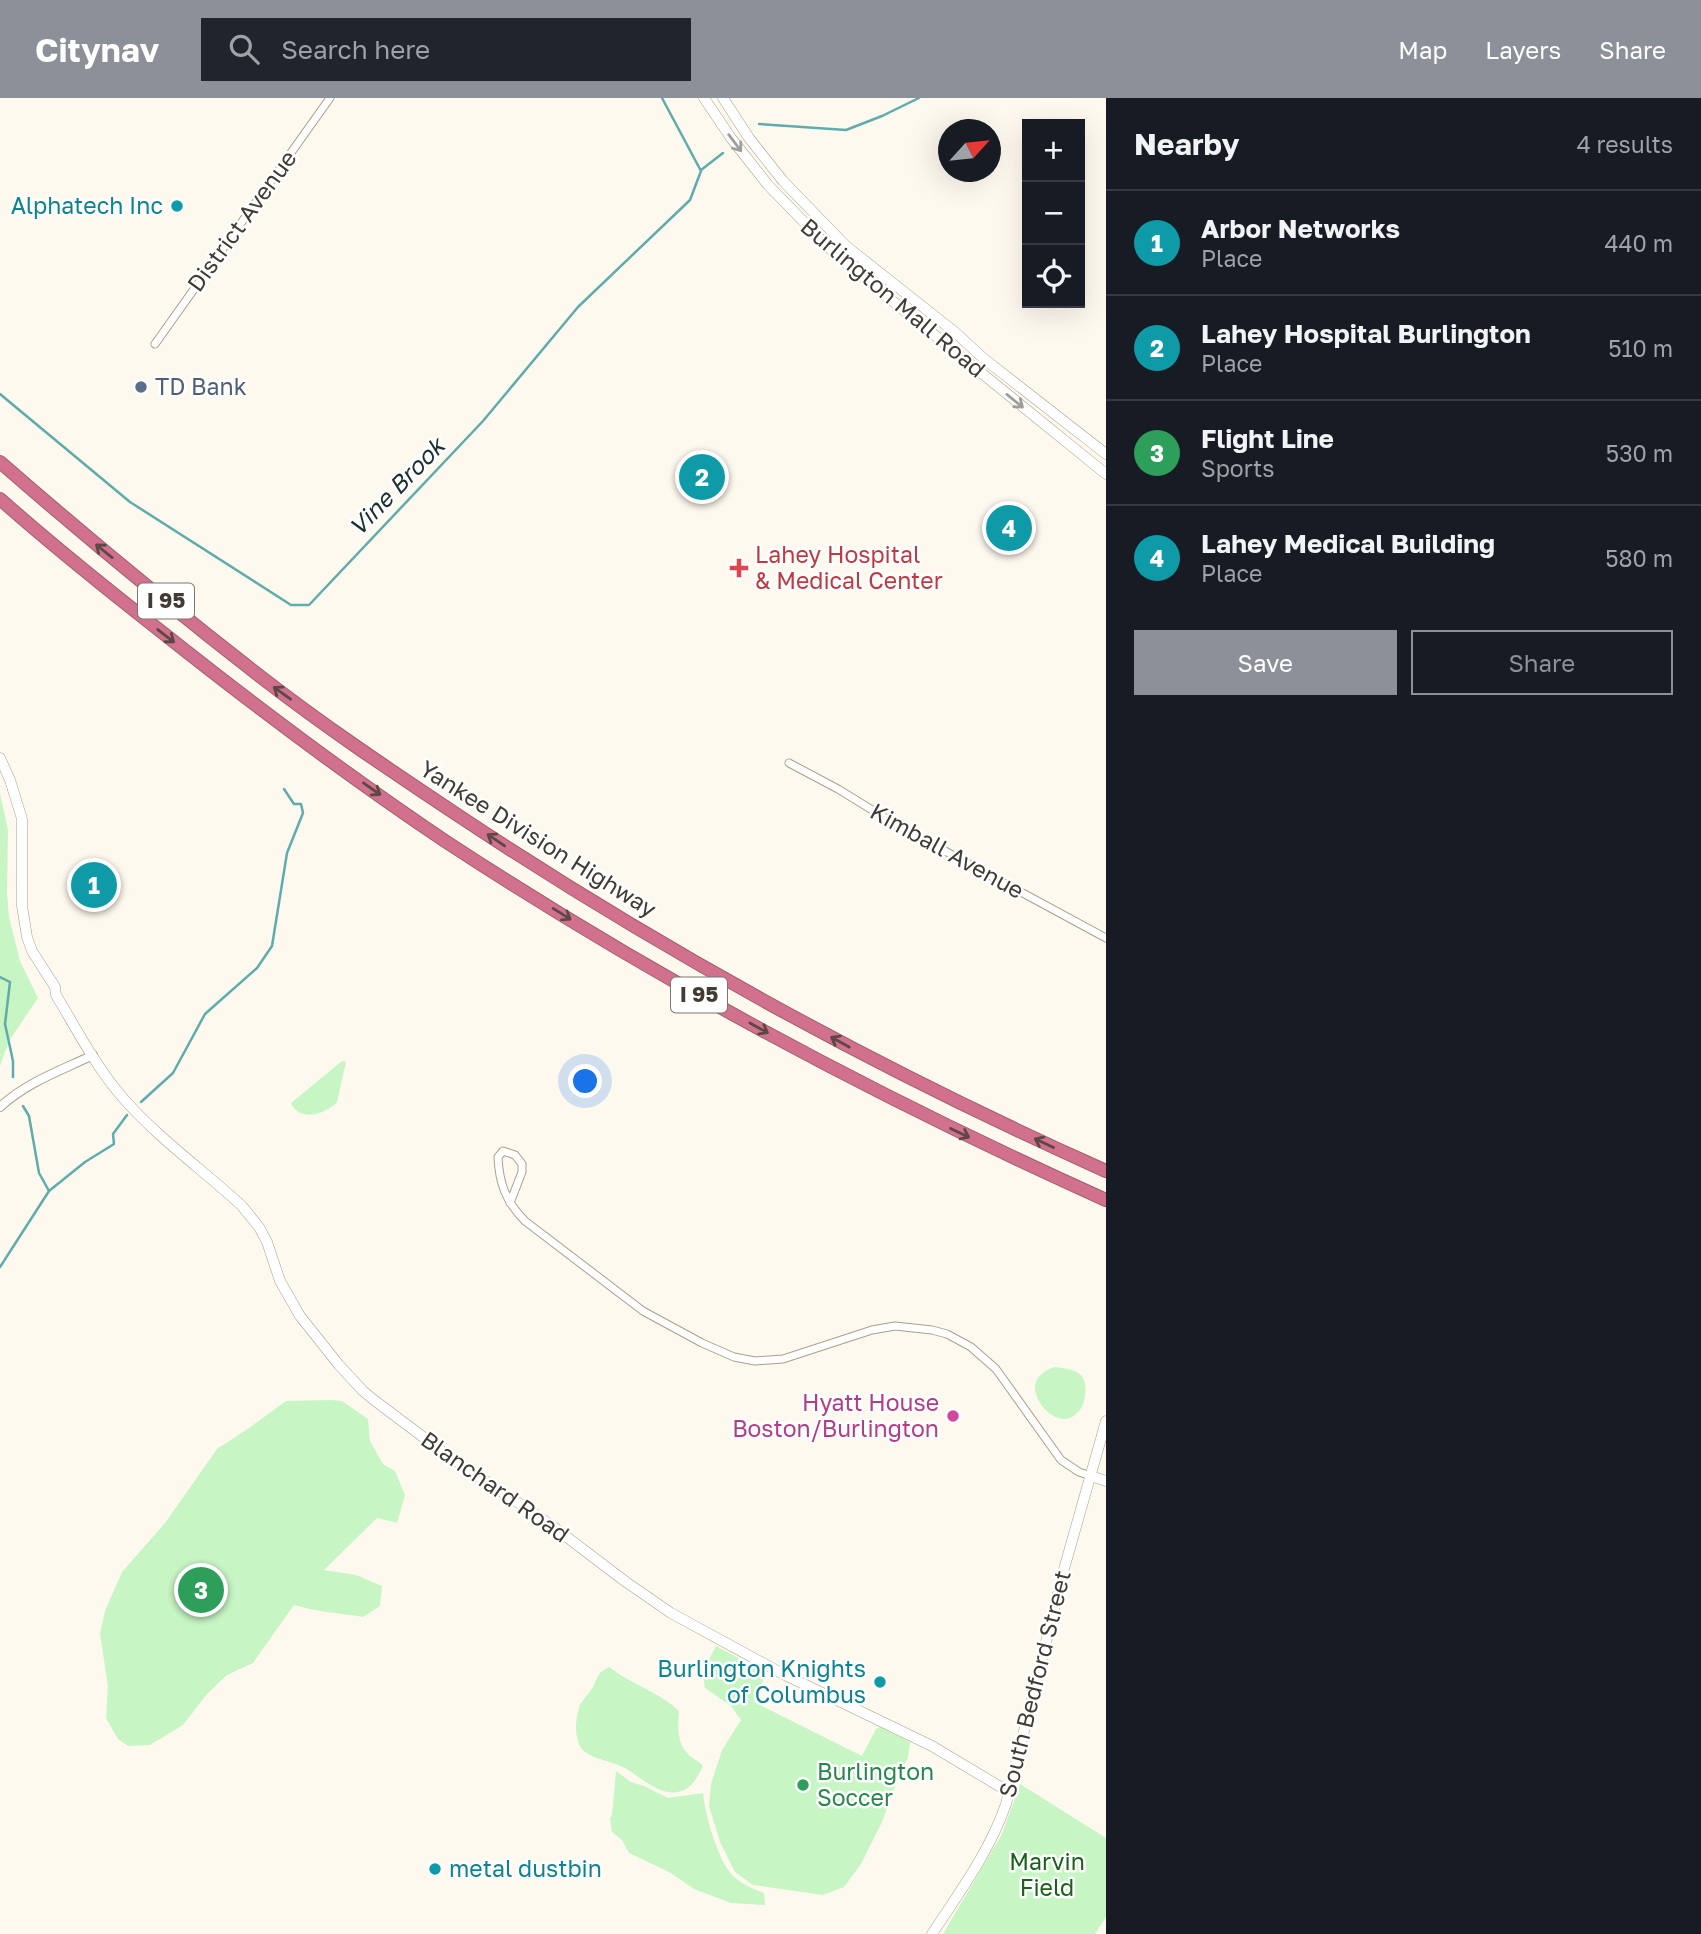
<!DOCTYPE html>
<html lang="en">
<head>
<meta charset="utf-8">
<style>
  :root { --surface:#171b24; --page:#20242c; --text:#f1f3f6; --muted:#9ea1a6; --line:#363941; --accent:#8c9099 }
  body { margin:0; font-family:"Golos Text",sans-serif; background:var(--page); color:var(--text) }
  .controls { position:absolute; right:21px; top:21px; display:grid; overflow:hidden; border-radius:0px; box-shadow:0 7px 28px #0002 }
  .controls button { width:63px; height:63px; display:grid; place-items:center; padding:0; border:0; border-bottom:2px solid var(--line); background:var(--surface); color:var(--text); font:35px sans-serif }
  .compass { position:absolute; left:938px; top:21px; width:63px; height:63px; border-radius:50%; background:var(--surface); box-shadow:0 7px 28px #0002; rotate:63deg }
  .you { position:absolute; left:586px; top:984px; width:24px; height:24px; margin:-18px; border:5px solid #fff; border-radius:50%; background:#1a73e8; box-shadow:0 0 0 10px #1a73e833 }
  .badge { display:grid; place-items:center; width:46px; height:46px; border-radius:50%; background:var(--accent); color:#fff; font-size:23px; font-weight:700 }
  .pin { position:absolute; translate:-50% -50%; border:4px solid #fff; box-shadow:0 2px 7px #0006 }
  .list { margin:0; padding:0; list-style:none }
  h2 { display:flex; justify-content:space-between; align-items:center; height:91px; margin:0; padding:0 28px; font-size:30px }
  h2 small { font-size:23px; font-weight:400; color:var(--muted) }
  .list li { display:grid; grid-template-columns:46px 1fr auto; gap:21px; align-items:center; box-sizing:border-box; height:105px; padding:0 28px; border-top:2px solid var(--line) }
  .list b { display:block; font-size:26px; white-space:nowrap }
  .list p { margin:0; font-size:23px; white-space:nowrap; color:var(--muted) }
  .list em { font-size:23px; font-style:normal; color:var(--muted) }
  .actions { display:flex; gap:14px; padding:21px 28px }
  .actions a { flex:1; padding:16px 0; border:2px solid var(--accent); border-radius:0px; text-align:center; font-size:24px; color:var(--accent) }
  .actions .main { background:var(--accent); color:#fff }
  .icon { flex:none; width:38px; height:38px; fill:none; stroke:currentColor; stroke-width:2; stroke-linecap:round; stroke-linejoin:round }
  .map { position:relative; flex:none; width:1106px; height:1836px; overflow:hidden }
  header { display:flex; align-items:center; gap:42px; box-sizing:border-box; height:98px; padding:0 35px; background:var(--accent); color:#fff }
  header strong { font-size:33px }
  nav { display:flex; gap:38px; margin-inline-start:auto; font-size:24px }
  .search { width:490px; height:63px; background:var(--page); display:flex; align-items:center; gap:18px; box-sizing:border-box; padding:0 24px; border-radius:0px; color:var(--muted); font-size:26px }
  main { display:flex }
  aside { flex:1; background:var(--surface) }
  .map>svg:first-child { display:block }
  .green { fill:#c8f5c4 }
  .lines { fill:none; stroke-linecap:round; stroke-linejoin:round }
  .stream { stroke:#60abac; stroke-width:2.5 }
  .minor-casing { stroke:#ab9f89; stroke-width:9 }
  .tertiary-casing { stroke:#ab9f89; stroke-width:10 }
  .secondary-casing { stroke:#ab9f89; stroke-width:11 }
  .motorway-casing { stroke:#9f5e6e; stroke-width:14 }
  .minor { stroke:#fff; stroke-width:7 }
  .tertiary { stroke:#fff; stroke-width:8 }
  .secondary { stroke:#fff; stroke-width:10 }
  .motorway { stroke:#d1718e; stroke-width:12 }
  .oneway { stroke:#a09e99 }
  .oneway2 { stroke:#5e4745 }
  .culture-dot { fill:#0f9aa8; stroke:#fff; stroke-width:2.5 }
  .service-dot { fill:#5c6f8a; stroke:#fff; stroke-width:2.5 }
  .health-dot { fill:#e0444e; stroke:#fff; stroke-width:2.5 }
  .hotel-dot { fill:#d1479c; stroke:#fff; stroke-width:2.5 }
  .leisure-dot { fill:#2e9e5b; stroke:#fff; stroke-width:2.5 }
  .labels { text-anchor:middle; stroke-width:5; stroke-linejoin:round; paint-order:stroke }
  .shield { fill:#fff; stroke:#7a7670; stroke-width:2 }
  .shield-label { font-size:21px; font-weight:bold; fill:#413c33 }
  .culture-label { font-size:23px; fill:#0d838f; stroke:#fff; text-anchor:end }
  .street-label { font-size:23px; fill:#413c33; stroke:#fff }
  .service-label { font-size:23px; fill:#4e5e75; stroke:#fff; text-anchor:start }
  .health-label { font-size:23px; fill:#be3a42; stroke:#fff; text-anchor:start }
  .hotel-label { font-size:23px; fill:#b23c85; stroke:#fff; text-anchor:end }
  .leisure-label { font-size:23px; fill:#27864d; stroke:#fff; text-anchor:start }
  .park-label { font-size:23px; fill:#176216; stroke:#fff }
  .water-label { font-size:24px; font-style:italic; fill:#1a2f30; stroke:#fff }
</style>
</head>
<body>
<header>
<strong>Citynav</strong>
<div class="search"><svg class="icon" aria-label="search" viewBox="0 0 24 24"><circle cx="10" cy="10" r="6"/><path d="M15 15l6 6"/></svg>Search here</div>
<nav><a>Map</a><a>Layers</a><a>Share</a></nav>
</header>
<main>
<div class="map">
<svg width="1106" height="1836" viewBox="0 0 1106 1836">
  <rect width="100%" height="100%" fill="#fef9ef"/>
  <g class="green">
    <path d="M0 695 8 732 7 796 9 819 20 863 38 900 9 943 0 968Z"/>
    <path d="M342 963 346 964 337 1004C325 1017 299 1024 291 1005Z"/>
    <path d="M1055 1269C1076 1271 1088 1275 1085 1298 1084 1304 1083 1308 1079 1313 1061 1335 1033 1306 1035 1287 1036 1278 1047 1271 1055 1269Z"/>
    <path d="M332 1302 342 1303 368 1321 370 1343 383 1366 395 1373 405 1397 397 1425 377 1420 324 1472 356 1477 382 1488 380 1508 363 1519C340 1515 316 1514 294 1507L253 1565 227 1577 207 1596 183 1627 150 1647 128 1648 118 1641 106 1620 108 1588 100 1536 105 1513 122 1474 165 1425 217 1351 249 1330 286 1303Z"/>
    <path d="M716 1548 766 1575 754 1604 862 1658 876 1631 880 1629 910 1644 908 1660 901 1672 882 1724 861 1766 844 1789 823 1797 753 1787 735 1774 720 1744 709 1708 711 1686 722 1652 741 1622 731 1608 705 1590C701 1574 709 1562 716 1548Z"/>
    <path d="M609 1569C631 1586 659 1594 679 1613 678 1628 676 1645 689 1657 693 1661 699 1663 703 1668 697 1680 692 1691 678 1694 660 1698 640 1679 625 1670 612 1663 597 1662 585 1654 573 1645 575 1620 580 1607 583 1601 589 1596 593 1589 595 1585 597 1579 600 1575 603 1572 606 1571 609 1569Z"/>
    <path d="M616 1673 631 1684 644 1688 668 1700 703 1695C705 1716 718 1764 734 1779 743 1787 754 1791 764 1795L765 1807 731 1805 694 1791 669 1774 629 1755 622 1742 612 1734 610 1720 612 1717Z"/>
    <path d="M1020 1686 1106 1740V1819L1095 1836H943L1002 1736Z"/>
  </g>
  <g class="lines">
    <g class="stream">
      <path d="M759 26 846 32 882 18 919 0"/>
      <path d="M701 72 723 55"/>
      <path d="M0 296 130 404 291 507H309L483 323 578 209 690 102 701 73 662 0"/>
      <path d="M0 879 10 884 5 926 13 963V979"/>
      <path d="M141 1004 173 975 205 916 257 870 272 848 287 755 303 715 301 706H294L284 691"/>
      <path d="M23 1008 29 1018 39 1075 49 1093"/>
      <path d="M0 1169 49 1093 85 1064 114 1046 113 1036 127 1017"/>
    </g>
    <defs>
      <g id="minor">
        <path d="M155 246 330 0"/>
        <path d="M789 665 838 691 895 726 1106 840"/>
        <path d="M510 1105 522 1074V1066L515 1057 503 1053 498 1059C499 1085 506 1104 525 1123L643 1213 702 1245 734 1259 755 1263 783 1261 872 1232 895 1228 932 1232 947 1236 971 1249 996 1271 1061 1362 1079 1374 1091 1378"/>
      </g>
      <path id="tertiary" d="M0 1009C27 984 60 973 93 957"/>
      <g id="secondary">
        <path d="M704 0 731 40 768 87 837 158 1106 376"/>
        <path d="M723 0 749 40 783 83 846 148 956 235 983 260 1106 356"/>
        <path d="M0 660 10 682 22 721V808L27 839 32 853 55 889 56 897C77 932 96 969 123 1000 158 1040 203 1072 242 1108L259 1129 267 1144 280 1183 300 1218 339 1267 363 1293 374 1302 443 1354 551 1427 626 1484 671 1515 783 1576 932 1648 1009 1694"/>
        <path d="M1091 1378 1106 1383"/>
        <path d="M932 1836C959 1795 990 1753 1006 1706L1064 1471 1106 1323"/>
      </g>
      <g id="motorway">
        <path d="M0 364C85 438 172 510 261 579 324 628 390 672 456 716 662 853 880 972 1106 1073"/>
        <path d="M0 401C53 448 108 492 163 535 255 608 348 678 445 743 655 881 877 999 1106 1102"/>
      </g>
    </defs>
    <use href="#minor" class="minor-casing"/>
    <use href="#tertiary" class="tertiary-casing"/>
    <use href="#secondary" class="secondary-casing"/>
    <use href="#motorway" class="motorway-casing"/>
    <use href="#minor" class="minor"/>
    <use href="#tertiary" class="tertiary"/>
    <use href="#secondary" class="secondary"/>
    <use href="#motorway" class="motorway"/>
  </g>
  <defs><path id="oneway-shaft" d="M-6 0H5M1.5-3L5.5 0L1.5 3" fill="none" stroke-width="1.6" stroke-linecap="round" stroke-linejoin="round" transform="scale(1.75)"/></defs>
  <g class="oneway">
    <use href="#oneway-shaft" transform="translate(735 45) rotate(53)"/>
    <use href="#oneway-shaft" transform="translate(1015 303) rotate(39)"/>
  </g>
  <g class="oneway2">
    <use href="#oneway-shaft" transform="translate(104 453) rotate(-141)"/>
    <use href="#oneway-shaft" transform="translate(166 538) rotate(38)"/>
    <use href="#oneway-shaft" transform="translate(282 595) rotate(-144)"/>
    <use href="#oneway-shaft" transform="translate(372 691) rotate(35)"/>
    <use href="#oneway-shaft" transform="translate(496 742) rotate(-146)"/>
    <use href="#oneway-shaft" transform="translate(562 816) rotate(32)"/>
    <use href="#oneway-shaft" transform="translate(759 930) rotate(29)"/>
    <use href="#oneway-shaft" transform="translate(840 944) rotate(-151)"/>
    <use href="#oneway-shaft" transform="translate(960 1035) rotate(26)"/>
    <use href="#oneway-shaft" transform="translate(1044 1045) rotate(-155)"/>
  </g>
  <g class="culture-dot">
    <circle cx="177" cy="108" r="7"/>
    <circle cx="880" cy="1584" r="7"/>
    <circle cx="435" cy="1771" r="7"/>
  </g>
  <circle class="service-dot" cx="141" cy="289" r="7"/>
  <path class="health-dot" d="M735.5 459.5h7v7h7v7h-7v7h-7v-7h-7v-7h7z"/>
  <circle class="hotel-dot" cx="953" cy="1318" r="7"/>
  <circle class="leisure-dot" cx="803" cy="1687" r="7"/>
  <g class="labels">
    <g class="shield">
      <rect x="138" y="485.5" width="56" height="35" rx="5"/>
      <rect x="671" y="879.5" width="56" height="35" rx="5"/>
    </g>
    <g class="shield-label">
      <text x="166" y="510">I 95</text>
      <text x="699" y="904">I 95</text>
    </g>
    <g class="culture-label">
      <text x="163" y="116">Alphatech Inc</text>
      <text x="866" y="1579">Burlington Knights<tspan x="866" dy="26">of Columbus</tspan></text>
      <text x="449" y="1779" text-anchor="start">metal dustbin</text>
    </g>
    <g class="street-label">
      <text transform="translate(242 123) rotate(-54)" y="8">District Avenue</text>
      <text transform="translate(893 200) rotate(40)" y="8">Burlington Mall Road</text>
      <text transform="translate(538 741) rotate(32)" y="8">Yankee Division Highway</text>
      <text transform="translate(947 753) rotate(29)" y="8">Kimball Avenue</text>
      <text transform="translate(495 1389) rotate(35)" y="8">Blanchard Road</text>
      <text transform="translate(1035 1586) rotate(-76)" y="8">South Bedford Street</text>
    </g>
    <g class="service-label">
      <text x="155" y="297">TD Bank</text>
    </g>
    <g class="health-label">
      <text x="755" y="465">Lahey Hospital<tspan x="755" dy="26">&amp; Medical Center</tspan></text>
    </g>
    <g class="hotel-label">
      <text x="939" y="1313">Hyatt House<tspan x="939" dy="26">Boston/Burlington</tspan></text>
    </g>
    <g class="leisure-label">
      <text x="817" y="1682">Burlington<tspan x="817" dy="26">Soccer</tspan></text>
    </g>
    <g class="park-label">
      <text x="1047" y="1772">Marvin<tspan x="1047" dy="26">Field</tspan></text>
    </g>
    <g class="water-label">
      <text transform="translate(397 389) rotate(-46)" y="8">Vine Brook</text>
    </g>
  </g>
</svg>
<div class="controls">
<button>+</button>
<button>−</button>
<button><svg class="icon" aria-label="locate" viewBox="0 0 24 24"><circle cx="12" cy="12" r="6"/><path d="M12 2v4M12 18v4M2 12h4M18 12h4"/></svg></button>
</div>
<svg class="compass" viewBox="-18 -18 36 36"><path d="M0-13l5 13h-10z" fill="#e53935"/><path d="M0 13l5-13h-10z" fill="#9ea1a6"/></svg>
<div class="you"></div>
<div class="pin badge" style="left:94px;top:787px;background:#0f9aa8">1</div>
<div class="pin badge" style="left:702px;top:379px;background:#0f9aa8">2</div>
<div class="pin badge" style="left:201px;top:1492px;background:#2e9e5b">3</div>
<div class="pin badge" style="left:1009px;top:430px;background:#0f9aa8">4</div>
</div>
<aside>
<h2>Nearby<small>4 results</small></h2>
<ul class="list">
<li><span class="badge" style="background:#0f9aa8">1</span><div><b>Arbor Networks</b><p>Place</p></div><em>440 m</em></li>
<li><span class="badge" style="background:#0f9aa8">2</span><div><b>Lahey Hospital Burlington</b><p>Place</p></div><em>510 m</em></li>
<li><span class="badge" style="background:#2e9e5b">3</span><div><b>Flight Line</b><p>Sports</p></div><em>530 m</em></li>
<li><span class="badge" style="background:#0f9aa8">4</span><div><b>Lahey Medical Building</b><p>Place</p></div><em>580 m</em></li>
</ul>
<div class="actions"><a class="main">Save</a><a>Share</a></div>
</aside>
</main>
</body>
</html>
